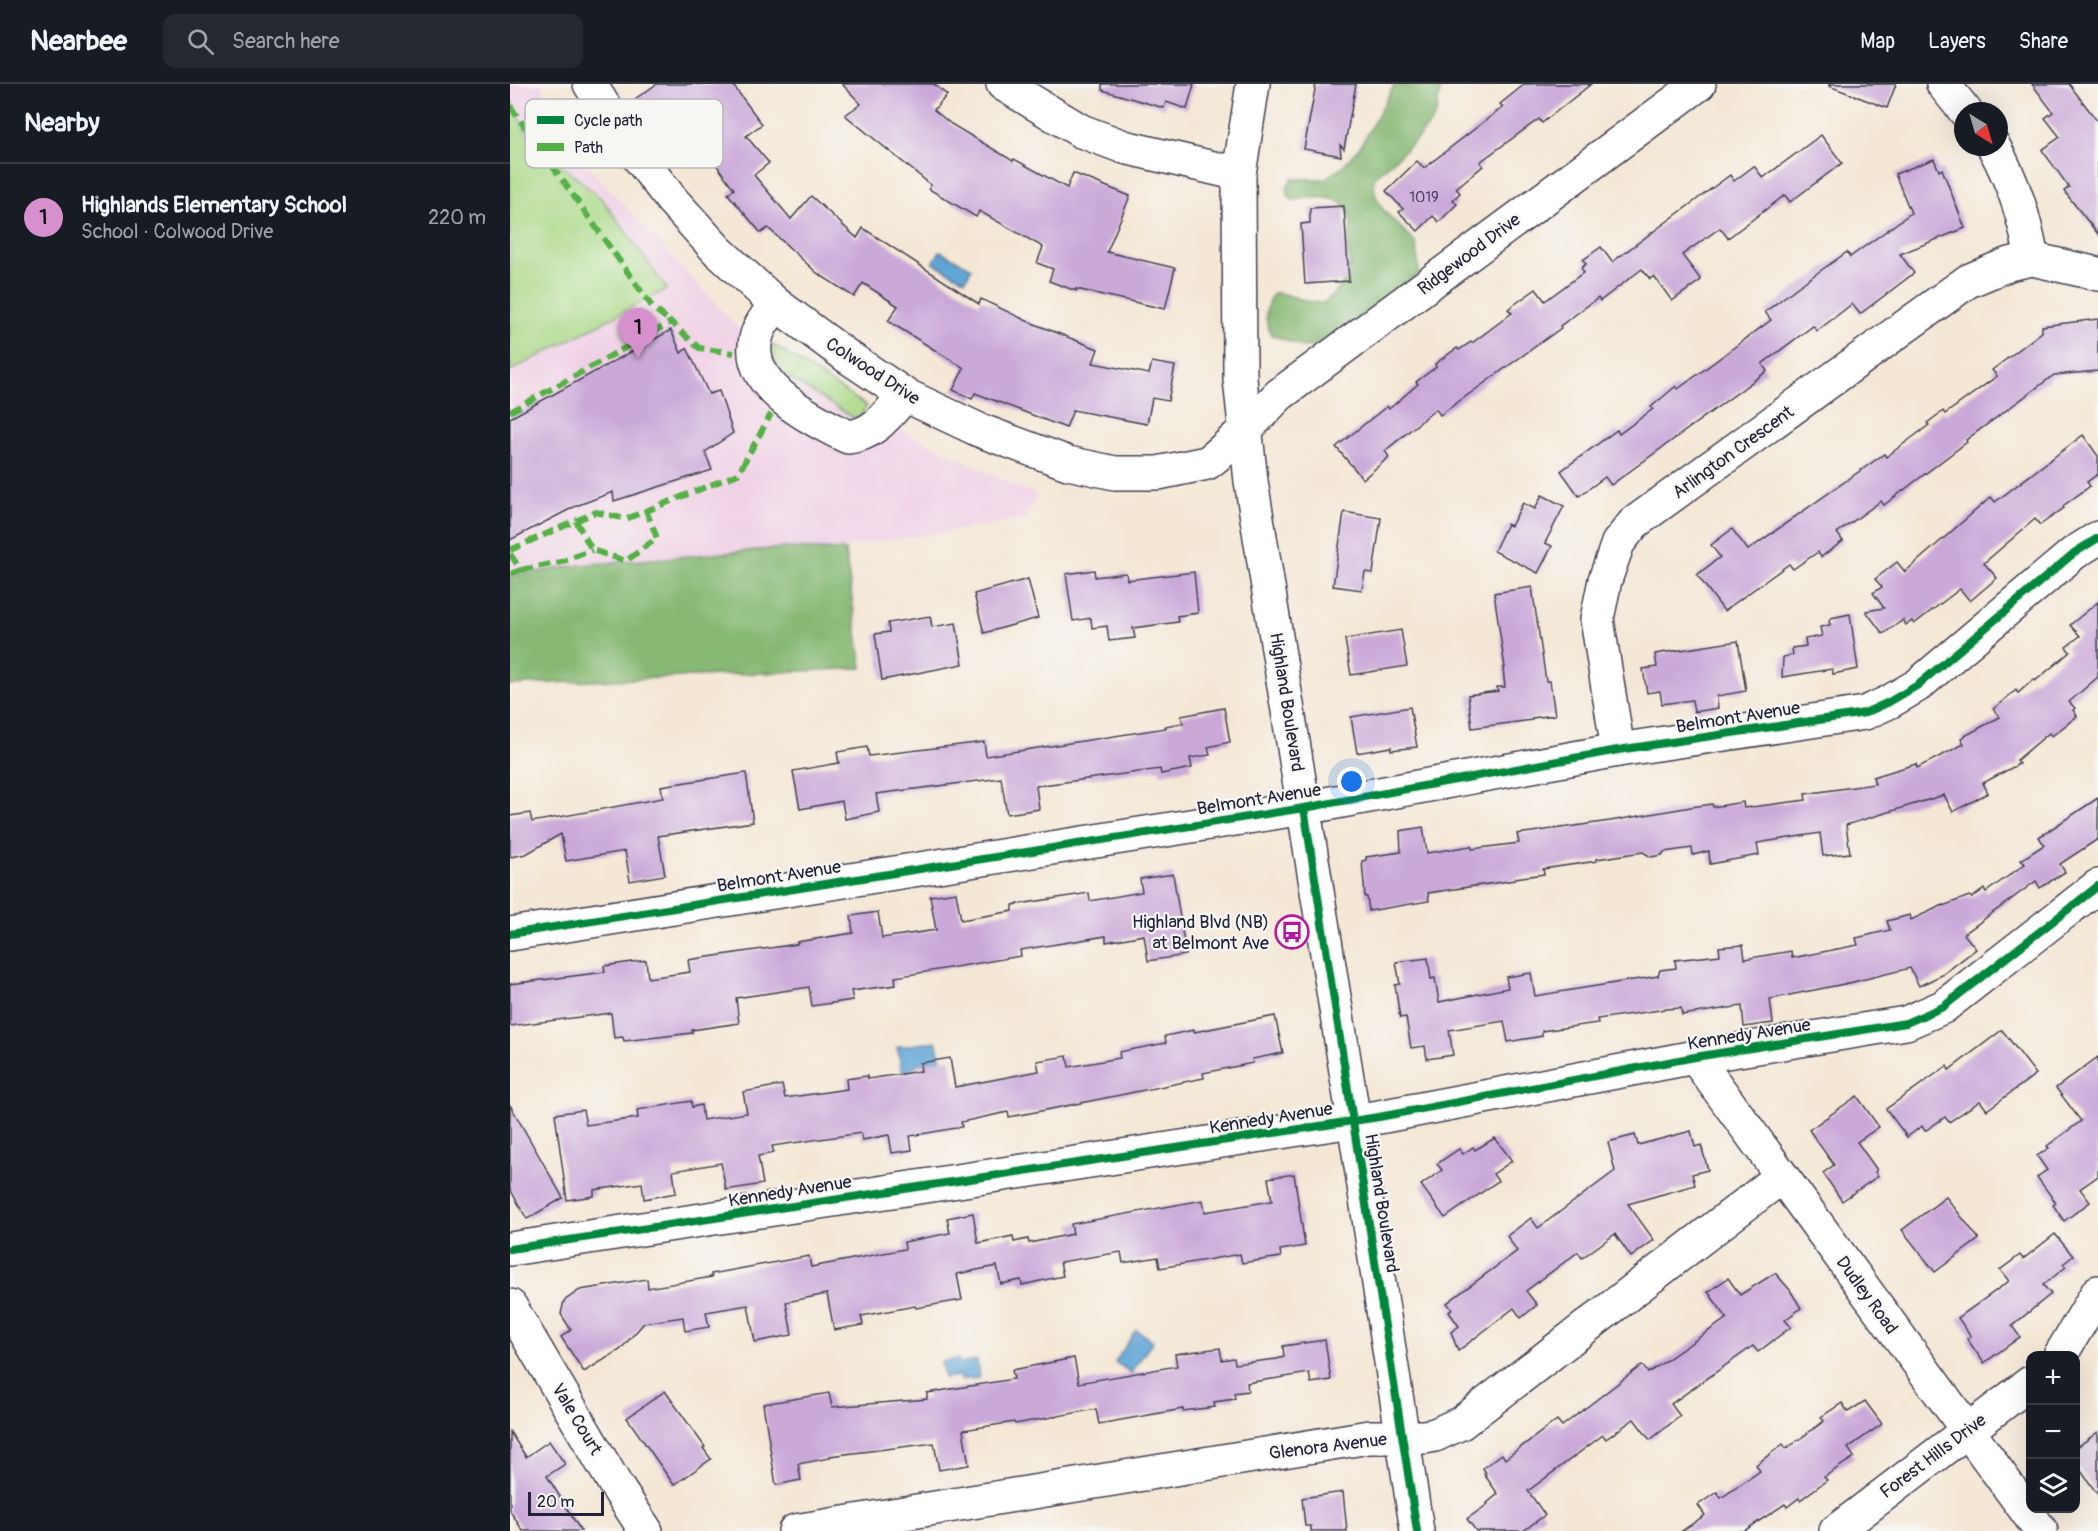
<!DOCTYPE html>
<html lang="en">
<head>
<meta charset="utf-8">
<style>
  :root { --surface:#171b24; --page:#242831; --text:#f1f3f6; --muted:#9ea1a6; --line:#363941; --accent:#d690ce }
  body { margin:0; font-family:Pangolin,sans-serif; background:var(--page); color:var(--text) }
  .controls { position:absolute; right:18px; bottom:18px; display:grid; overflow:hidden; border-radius:12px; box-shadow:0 6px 24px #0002 }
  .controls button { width:54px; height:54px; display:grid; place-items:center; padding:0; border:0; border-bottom:2px solid var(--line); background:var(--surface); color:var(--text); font:30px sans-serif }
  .compass { position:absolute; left:1444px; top:18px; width:54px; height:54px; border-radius:50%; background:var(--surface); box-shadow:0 6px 24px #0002; rotate:143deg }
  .scale { position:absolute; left:18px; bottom:15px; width:76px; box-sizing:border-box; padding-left:6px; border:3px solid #22223b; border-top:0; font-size:16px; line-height:21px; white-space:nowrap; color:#22223b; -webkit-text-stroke:4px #f6f6f2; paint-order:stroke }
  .you { position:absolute; left:842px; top:698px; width:21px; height:21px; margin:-15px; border:4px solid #fff; border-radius:50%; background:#1a73e8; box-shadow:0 0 0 9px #1a73e833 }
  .badge { display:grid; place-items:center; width:39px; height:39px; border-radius:50%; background:var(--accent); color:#111; font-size:20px; font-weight:700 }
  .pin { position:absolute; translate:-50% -50px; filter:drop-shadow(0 2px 3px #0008) }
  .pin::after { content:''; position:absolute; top:32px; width:21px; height:18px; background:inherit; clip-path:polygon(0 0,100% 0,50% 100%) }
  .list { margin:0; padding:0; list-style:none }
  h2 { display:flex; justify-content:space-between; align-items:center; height:78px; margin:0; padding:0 24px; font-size:26px }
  h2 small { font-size:20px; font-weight:400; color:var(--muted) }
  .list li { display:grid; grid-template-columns:39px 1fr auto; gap:18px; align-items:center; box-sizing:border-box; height:108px; padding:0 24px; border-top:2px solid var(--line) }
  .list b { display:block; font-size:22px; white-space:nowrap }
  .list p { margin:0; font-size:20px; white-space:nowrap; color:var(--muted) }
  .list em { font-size:20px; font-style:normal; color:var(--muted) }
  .icon { flex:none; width:33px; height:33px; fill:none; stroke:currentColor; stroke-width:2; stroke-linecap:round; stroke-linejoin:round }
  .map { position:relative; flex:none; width:1588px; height:1447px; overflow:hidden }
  header { display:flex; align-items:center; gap:36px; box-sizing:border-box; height:84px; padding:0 30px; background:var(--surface); border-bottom:2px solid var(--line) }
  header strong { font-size:28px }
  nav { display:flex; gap:33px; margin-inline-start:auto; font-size:21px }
  .search { width:420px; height:54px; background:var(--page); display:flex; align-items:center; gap:15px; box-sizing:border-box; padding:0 21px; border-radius:12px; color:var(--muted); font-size:22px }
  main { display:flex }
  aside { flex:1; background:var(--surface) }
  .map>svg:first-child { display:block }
  .built { fill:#f0d0e5 }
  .green { fill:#aad987; stroke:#667e61; stroke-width:1.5 }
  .forest { fill:#87b974; stroke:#546e58; stroke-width:1.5 }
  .water { fill:#61a6d7; stroke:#426489; stroke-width:1.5 }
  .building { fill:#caa9d9 }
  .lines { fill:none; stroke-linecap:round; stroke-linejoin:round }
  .minor-casing { stroke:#424052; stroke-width:36 }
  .minor { stroke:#fff; stroke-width:33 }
  .quiet { stroke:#55b146; stroke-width:6; stroke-dasharray:12 6; stroke-linecap:butt }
  .cycleway-casing { stroke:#f6f6f2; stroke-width:11 }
  .cycleway { stroke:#00873e; stroke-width:8 }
  .labels { text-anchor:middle; stroke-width:4.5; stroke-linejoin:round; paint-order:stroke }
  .number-label { font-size:15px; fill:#4c4462 }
  .street-label { font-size:18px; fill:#22223b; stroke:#f6f6f2 }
  .poi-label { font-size:18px; fill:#22223b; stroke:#f6f6f2; text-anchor:end }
  .key { fill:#f6f6f2; stroke:#b6b6bb; stroke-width:1.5 }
  .key-label { font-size:16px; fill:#22223b }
</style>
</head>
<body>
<header>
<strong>Nearbee</strong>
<div class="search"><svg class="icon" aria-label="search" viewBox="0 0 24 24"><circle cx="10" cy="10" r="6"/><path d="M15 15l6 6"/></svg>Search here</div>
<nav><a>Map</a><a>Layers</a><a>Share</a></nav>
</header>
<main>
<aside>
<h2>Nearby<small></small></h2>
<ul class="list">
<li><span class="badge">1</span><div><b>Highlands Elementary School</b><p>School · Colwood Drive</p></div><em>220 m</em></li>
</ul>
</aside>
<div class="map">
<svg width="1588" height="1447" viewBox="0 0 1588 1447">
  <rect width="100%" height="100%" fill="#f6f6f2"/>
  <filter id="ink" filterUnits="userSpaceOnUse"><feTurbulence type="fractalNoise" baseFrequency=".0167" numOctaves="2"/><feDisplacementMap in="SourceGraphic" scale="12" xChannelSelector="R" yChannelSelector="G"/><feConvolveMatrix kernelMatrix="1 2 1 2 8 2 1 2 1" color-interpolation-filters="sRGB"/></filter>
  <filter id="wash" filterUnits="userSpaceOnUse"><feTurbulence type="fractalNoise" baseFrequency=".008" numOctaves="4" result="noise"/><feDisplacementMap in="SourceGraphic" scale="24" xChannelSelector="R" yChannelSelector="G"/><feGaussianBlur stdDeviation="1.35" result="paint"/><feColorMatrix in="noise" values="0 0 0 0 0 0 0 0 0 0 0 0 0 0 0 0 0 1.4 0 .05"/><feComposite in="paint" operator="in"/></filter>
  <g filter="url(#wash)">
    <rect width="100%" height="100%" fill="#f4e7d5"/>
    <path class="built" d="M0 0H31L64 67 268 287 526 411 515 435 230 480 0 540Z"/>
    <g class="green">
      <path d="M0 14 16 49 43 74 93 116 157 205 0 287Z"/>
      <path d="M262 260 357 322 347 336 268 287Z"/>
    </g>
    <g class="forest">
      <path d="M885 0H934C926 10 930 21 925 32 918 48 878 81 864 94 861 127 890 138 906 160L909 190 812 261 794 263 762 251C754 238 754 221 764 209 781 209 795 220 813 219 826 210 840 194 840 178 840 173 838 168 838 164 838 154 842 145 841 136 836 107 803 113 782 116L777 109 778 101 782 95H815L833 82 850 63Z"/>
      <path d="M273 464 335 466 352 584 0 601V492L70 481Z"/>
    </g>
    <g class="water">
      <path d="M430 167 462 184 455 196 423 179Z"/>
      <path d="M426 957 431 976 410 979 399 987 392 986 387 963Z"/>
      <path d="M626 1246 643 1257 621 1289 605 1278Z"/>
      <path d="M448 1275 450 1279 467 1276 469 1294 451 1296 450 1292 434 1294 431 1278Z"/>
    </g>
    <g id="blocks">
      <g class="building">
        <path d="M147 0H222L252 40 236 52 259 79 244 91 281 135 301 112 347 154 353 144 469 220 471 215 517 237 588 265 583 279 639 290 642 278 665 282 658 317 642 314 637 340 563 326 556 344 465 309 462 315 443 306 454 284 378 237 388 222 353 199 344 213 307 189 258 144 251 149 218 110 224 105 184 50 153 74 140 58 149 51 125 15Z"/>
        <path d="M332 0H424L437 11 424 26 441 40 503 77 504 75 557 104 563 89 620 112 597 168 665 184 655 225 566 205V207L539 197 543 185 527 179 533 163 469 127 466 133 419 105 421 101 335 31 351 20Z"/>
        <path d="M592 0H684L677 25 656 18 654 24 592 6Z"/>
        <path d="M806 0H846L834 65 830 61 831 72 794 65Z"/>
        <path d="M1015 0H1081L1032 39 1029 35 970 78 973 82 946 104 950 109 943 116 947 120 929 138 923 132 908 147 889 128 893 125 876 107 907 77 914 84 993 23 990 20Z"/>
        <path d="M1319 0H1386L1377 24 1319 2Z"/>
        <path d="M1522 0H1559L1588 38V150L1554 107 1559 103 1532 66 1550 53 1535 34 1543 28Z"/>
        <path d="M1311 51 1332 79 1280 118 1275 111 1218 154 1210 144 1172 171 1191 196 1162 217 1144 192 1140 195 1132 185 1090 217 1088 214 1050 242 1051 244 930 331 926 325 875 367 879 373 853 395 826 363 877 322 879 325 908 300 906 298 926 283 925 280 947 264 949 266 961 258 962 259 1002 229 998 225 1026 205 1035 217 1074 188 1071 184 1076 180 1073 176 1091 163 1102 178 1220 91 1224 97 1244 82 1253 94Z"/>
        <path d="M1424 75 1429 87 1432 85 1455 144 1390 170 1404 189 1370 215 1350 230 1342 220 1307 247 1303 242 1252 280 1257 287 1101 401 1095 393 1069 412 1051 387 1107 346 1109 350 1143 325 1141 323 1166 302 1168 305 1261 236 1255 228 1286 204 1337 168 1340 173 1401 129 1385 90Z"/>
        <path d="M834 122 839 197 795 200 791 140 800 139V124Z"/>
        <path d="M1588 235V287L1544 291 1456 356 1457 358 1374 421 1371 417 1327 449 1333 457 1311 473 1308 468 1283 485 1279 480 1214 527 1187 491 1210 473 1201 461 1222 445 1238 466 1374 370 1376 373 1419 341 1417 339 1433 327 1435 330 1487 292 1482 286 1532 248V242Z"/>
        <path d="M161 246 171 269 177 264 199 310 209 307 223 349 195 368 202 386 104 417 103 408 66 422 0 456V334Z"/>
        <path d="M1573 351 1588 372V390L1577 398 1580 402 1553 422 1554 424 1530 441 1525 435 1474 479 1487 494 1460 517 1450 505 1404 540 1402 537 1396 541 1393 536 1373 550 1356 527 1374 524 1363 509 1372 503 1365 495 1387 478 1395 488 1481 413 1485 418Z"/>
        <path d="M1032 411 1054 422 1035 459 1042 462 1028 489 984 467 997 440 1001 442 1013 419 1025 425Z"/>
        <path d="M834 428 871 434 863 489 855 488 852 506 823 502Z"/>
        <path d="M584 486 585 493 616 489 617 496 684 488 688 529 667 532 668 538 623 544 625 554 599 557 597 542 582 544 581 534 563 537 556 490Z"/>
        <path d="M518 495 528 534 474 549 464 510Z"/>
        <path d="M1022 503 1036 597H1040L1045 631 1022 634V636L962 644 958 611 988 607 987 603H995L993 584H995L984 509Z"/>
        <path d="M1588 518V593L1559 618 1565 624 1563 626 1567 632 1542 652 1539 649 1507 676 1509 680 1473 699 1478 709 1443 728 1434 711 1336 741 1340 769 1313 772 1310 749 1247 759 1249 771 1200 780 1199 767 1183 771 1182 764 1154 768 1152 771 1141 773 1133 768 1087 775V777L1033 785 1034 790 1005 794V796L918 809 919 817 859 827 857 813H855L852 777 856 776V773L891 768 890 747 913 743 917 769 961 762 962 765 1009 759 1007 750 1100 737 1181 723 1202 720 1203 723 1233 718 1234 724 1296 716 1295 710 1365 700 1363 693 1406 680 1407 684 1454 660 1451 654 1490 633 1483 625 1506 606 1508 609 1524 595 1525 597 1560 568 1556 563 1570 552 1560 541Z"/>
        <path d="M1340 530 1348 585 1323 590 1322 585 1272 593 1273 573 1283 571 1282 564 1296 562 1295 555 1312 552 1310 543 1320 541 1319 536 1321 534Z"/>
        <path d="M420 532 422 543 446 539 453 580 372 596 365 550 379 548 378 539Z"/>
        <path d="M891 546 897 582 841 591 835 555Z"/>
        <path d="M1228 557 1236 607 1207 612 1208 624 1184 628 1182 616 1152 620 1150 607 1137 609 1133 585 1147 583 1145 570Z"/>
        <path d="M900 623 907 663 881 666V663L847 669 841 633Z"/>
        <path d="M714 624 720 658 698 663 700 671 680 674 682 684 651 690 650 685 526 702 529 725 497 730 491 694 366 710 369 728 335 735 332 717 290 725 283 687 329 679 327 668 357 663 359 672 474 658 476 672 656 644 655 642 673 639 671 632Z"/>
        <path d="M236 689 243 738 148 752 155 791 120 797 115 767 56 777 51 750 16 770 0 773V732L20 729 22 738 153 714 151 702Z"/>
        <path d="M1588 714V755L1550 780 1555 788 1530 804 1526 797 1454 850 1466 865 1432 891 1409 902 1400 884 1339 899 1260 915 1263 939 1234 943 1232 922 1172 931 1171 924 1157 925 1087 935 1088 939 1032 947V952L998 958 994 937 939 946 943 971 917 975 915 962 901 964 896 933 890 934 885 901 890 900 886 878 918 874 921 895 925 894 929 918 998 904 996 893 1021 889 1025 912 1148 892 1150 886 1166 884 1165 876 1210 871 1209 863 1233 861 1235 875 1281 867 1282 874 1348 861 1346 854 1380 846 1377 837 1400 831 1401 836 1433 821V822L1459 812 1462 814 1474 805 1476 808 1515 780 1511 776 1534 761 1529 753Z"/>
        <path d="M663 790 676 871 638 877 634 851 596 858V852L510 866 511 872 385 893 386 901 341 907 343 916 302 922 299 903 226 914 229 939 182 946V949L114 957 113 953 104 954 101 929 0 942V900L95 888 94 882 136 876 138 894 180 888 178 876 287 860V858L343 849 341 832 368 828 372 854 426 846 420 812 446 808 451 836 503 827V821L579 809 580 817 632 808 630 795Z"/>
        <path d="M765 932 773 969 742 975 743 979 693 989 694 994 536 1026 499 1033 498 1028 451 1038 452 1043 400 1052 402 1066 382 1069 379 1051 352 1056 351 1049 262 1062 264 1069 248 1072 253 1100 216 1106 211 1079 163 1087 166 1109 134 1115 132 1099 84 1106V1112L57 1116 45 1030 73 1026 76 1041 128 1034 127 1026 181 1017 182 1023 191 1021 193 1036 237 1029 233 1008 272 1001 275 1014 337 1005 336 995 357 992 358 995 411 987 410 979 440 974 445 1003 529 987 527 977 557 972 559 983 610 974 609 968 656 959 655 952 684 946V948Z"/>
        <path d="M1492 946 1526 990 1477 1026 1470 1017 1439 1038 1435 1033 1415 1047 1412 1042 1397 1053 1376 1025 1437 982 1439 986Z"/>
        <path d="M1588 973V1092L1570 1105 1580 1118 1554 1137 1543 1121 1546 1119 1527 1093 1537 1086 1527 1072 1539 1064 1537 1062 1571 1037 1546 1004Z"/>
        <path d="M1347 1012 1369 1043 1347 1058 1367 1086 1365 1088 1368 1092 1332 1117 1313 1089 1324 1081 1299 1046Z"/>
        <path d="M0 1021 53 1114 17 1135 0 1105Z"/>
        <path d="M1181 1047 1185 1063 1191 1061 1198 1086 1182 1090 1185 1101 1118 1120 1144 1156 1121 1173 1105 1150 1072 1174 1068 1168 1016 1207 1027 1221 1011 1234 1004 1224 948 1267 941 1248 949 1242 939 1228 942 1225 937 1219 1007 1167 997 1152 1021 1134 1028 1144 1105 1087 1098 1058 1125 1051 1128 1061Z"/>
        <path d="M985 1054 1002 1077 983 1090 988 1097 935 1134 911 1101 932 1086 927 1080 949 1065 953 1070 963 1063 965 1066Z"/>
        <path d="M784 1090 795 1162 770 1166 771 1173 732 1179 730 1170 650 1184 648 1173 613 1179 611 1168 550 1178 553 1192 512 1201 511 1196 491 1200 487 1182 447 1190 452 1216 406 1224 405 1222 351 1232 353 1241 324 1246 317 1210 276 1218 282 1251 245 1258 238 1221 196 1228 199 1243 175 1247 173 1233 134 1239 110 1266 74 1288 51 1253 61 1246 51 1230 54 1217 70 1206 137 1195 138 1204 202 1193 201 1190 299 1172 301 1183 395 1165 394 1158 440 1149 437 1134 463 1129 468 1159 503 1152 504 1158 518 1155 519 1159 563 1150 561 1140 693 1116 695 1128 762 1117 758 1094Z"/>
        <path d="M1436 1113 1469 1155 1425 1188 1392 1146Z"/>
        <path d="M1545 1150 1563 1172 1553 1180 1556 1183 1533 1201 1541 1210 1502 1242 1510 1253 1474 1279 1457 1255 1461 1252 1448 1234 1499 1197 1490 1186 1510 1171 1513 1175Z"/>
        <path d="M1265 1189 1280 1206 1291 1224 1275 1236 1281 1243 1248 1268 1243 1262 1161 1320 1170 1332 1140 1356 1124 1335 1096 1355 1093 1351 1018 1407 1035 1431 1013 1447H966L957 1435 978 1420 977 1419 988 1410 974 1390 976 1389 973 1384 992 1370 995 1375 1047 1336 1052 1342 1132 1281 1138 1289 1217 1234 1198 1208 1218 1194 1230 1211Z"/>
        <path d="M815 1256 821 1296 801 1299 799 1289 737 1299 738 1307 724 1309 725 1315 704 1318 705 1323 673 1327V1325L589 1340 586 1325 505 1340 504 1338 453 1346 459 1381 429 1386 424 1359 320 1372V1374L288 1380 291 1396 266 1401 253 1320 319 1309 322 1323 417 1315V1309L504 1295 502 1286 564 1274 569 1299 667 1282 665 1270 710 1264 712 1276 724 1274 725 1280 767 1275 774 1273 773 1262Z"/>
        <path d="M155 1307 195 1363 193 1364 201 1375 164 1401 117 1334Z"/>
        <path d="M1355 1317 1372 1340 1338 1364 1344 1373 1314 1393 1317 1396 1290 1416 1289 1414 1277 1423 1275 1420 1234 1447H1172L1195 1431 1188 1421 1207 1408 1211 1414 1250 1387 1246 1381 1273 1360 1276 1365 1314 1337 1311 1333 1332 1319 1338 1328Z"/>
        <path d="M0 1348 16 1373 39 1357 55 1380 37 1392 71 1447H13L0 1427Z"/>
        <path d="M1588 1348V1411L1566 1380V1364Z"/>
        <path d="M833 1408 837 1447H801V1442H795L792 1414Z"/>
      </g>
    </g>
  </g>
  <g filter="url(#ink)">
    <use href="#blocks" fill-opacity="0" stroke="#424052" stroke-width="1.5"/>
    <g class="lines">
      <defs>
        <g id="minor">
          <path d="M80 0 113 53 161 115 208 167 266 220 338 273 395 311 469 346 558 379 605 389H648L697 379 705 373 735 346 769 311 1189 0"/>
          <path d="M493 0 571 47 614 63 729 90"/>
          <path d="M743 0 729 90 730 295 741 397 844 1037 907 1447"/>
          <path d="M1433 0 1455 27"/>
          <path d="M1484 63C1505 102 1514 132 1522 175L1588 190"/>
          <path d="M266 220C257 232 246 245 245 261 240 305 305 337 338 353 364 351 379 329 395 311"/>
          <path d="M1108 666 1087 535 1095 496 1108 459 1124 439 1458 197 1499 180 1522 175"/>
          <path d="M0 850 794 724 1108 666 1355 629 1379 618 1408 601 1564 469 1588 454"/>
          <path d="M1185 973 1531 1447"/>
          <path d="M0 1165 869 1033 1185 973 1396 939 1433 923 1588 802"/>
          <path d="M0 1222 105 1400 136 1447"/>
          <path d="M1550 1272 1588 1208"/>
          <path d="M285 1447 859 1353H914L925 1351 951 1339 1271 1093"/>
          <path d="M1326 1447 1520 1299"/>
        </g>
      </defs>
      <use href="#minor" class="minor-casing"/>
      <use href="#minor" class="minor"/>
      <g class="quiet">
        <path d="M0 22 143 224 161 238"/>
        <path d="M0 328 161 238 189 264 224 269"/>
        <path d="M66 437 82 466 116 477 147 454 136 426"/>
        <path d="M0 466 86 428 116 435 228 390 261 330"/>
        <path d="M0 470 11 486 0 490"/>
        <path d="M11 486 51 478 82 466"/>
      </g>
      <defs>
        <g id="cycleway">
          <path d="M794 724 907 1447"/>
          <path d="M0 850 794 724 1108 666 1355 629 1379 618 1408 601 1564 469 1588 454"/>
          <path d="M0 1165 869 1033 1185 973 1396 939 1433 923 1588 802"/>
        </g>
      </defs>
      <use href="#cycleway" class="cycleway-casing"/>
      <use href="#cycleway" class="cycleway"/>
    </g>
  </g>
  <defs>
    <symbol id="bus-ring" viewBox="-11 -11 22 22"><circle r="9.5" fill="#f6f6f2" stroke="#b5179e" stroke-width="1.5"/><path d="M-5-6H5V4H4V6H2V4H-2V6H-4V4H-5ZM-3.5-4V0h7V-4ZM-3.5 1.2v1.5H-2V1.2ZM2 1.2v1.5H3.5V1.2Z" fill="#b5179e"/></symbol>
  </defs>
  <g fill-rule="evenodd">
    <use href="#bus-ring" x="763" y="829" width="38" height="38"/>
  </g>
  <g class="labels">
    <g class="number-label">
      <text x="914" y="118">1019</text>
    </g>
    <g class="street-label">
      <text transform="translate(959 170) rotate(-37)" y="6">Ridgewood Drive</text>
      <text transform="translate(363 287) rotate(33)" y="6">Colwood Drive</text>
      <text transform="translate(1223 368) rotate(-36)" y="6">Arlington Crescent</text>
      <text transform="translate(777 618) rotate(81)" y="6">Highland Boulevard</text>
      <text transform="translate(1228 633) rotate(-9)" y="6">Belmont Avenue</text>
      <text transform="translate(749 715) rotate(-9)" y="6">Belmont Avenue</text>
      <text transform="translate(269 792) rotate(-9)" y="6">Belmont Avenue</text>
      <text transform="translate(1239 950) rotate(-9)" y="6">Kennedy Avenue</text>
      <text transform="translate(761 1034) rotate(-9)" y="6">Kennedy Avenue</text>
      <text transform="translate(280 1107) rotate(-9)" y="6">Kennedy Avenue</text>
      <text transform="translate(872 1119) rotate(81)" y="6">Highland Boulevard</text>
      <text transform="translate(1357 1211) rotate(54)" y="6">Dudley Road</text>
      <text transform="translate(67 1335) rotate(59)" y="6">Vale Court</text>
      <text transform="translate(818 1362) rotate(-7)" y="6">Glenora Avenue</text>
      <text transform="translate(1423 1372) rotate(-37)" y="6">Forest Hills Drive</text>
    </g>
    <g class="poi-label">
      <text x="759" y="844">Highland Blvd (NB)<tspan x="759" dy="21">at Belmont Ave</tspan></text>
    </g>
  </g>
  <rect x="15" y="15" width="198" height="69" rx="9" class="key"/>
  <rect x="27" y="32" width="27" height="8" fill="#00873e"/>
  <rect x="27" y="59" width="27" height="8" fill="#55b146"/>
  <g class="key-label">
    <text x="64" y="42">Cycle path</text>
    <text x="64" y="69">Path</text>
  </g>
</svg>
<div class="controls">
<button>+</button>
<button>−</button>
<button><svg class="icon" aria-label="layers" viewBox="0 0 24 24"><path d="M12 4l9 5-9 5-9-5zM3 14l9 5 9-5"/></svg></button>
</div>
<svg class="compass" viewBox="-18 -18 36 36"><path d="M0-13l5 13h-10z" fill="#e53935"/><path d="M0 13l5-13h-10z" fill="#9ea1a6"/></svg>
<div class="scale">20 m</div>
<div class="you"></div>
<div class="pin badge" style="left:128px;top:274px">1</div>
</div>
</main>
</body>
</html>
